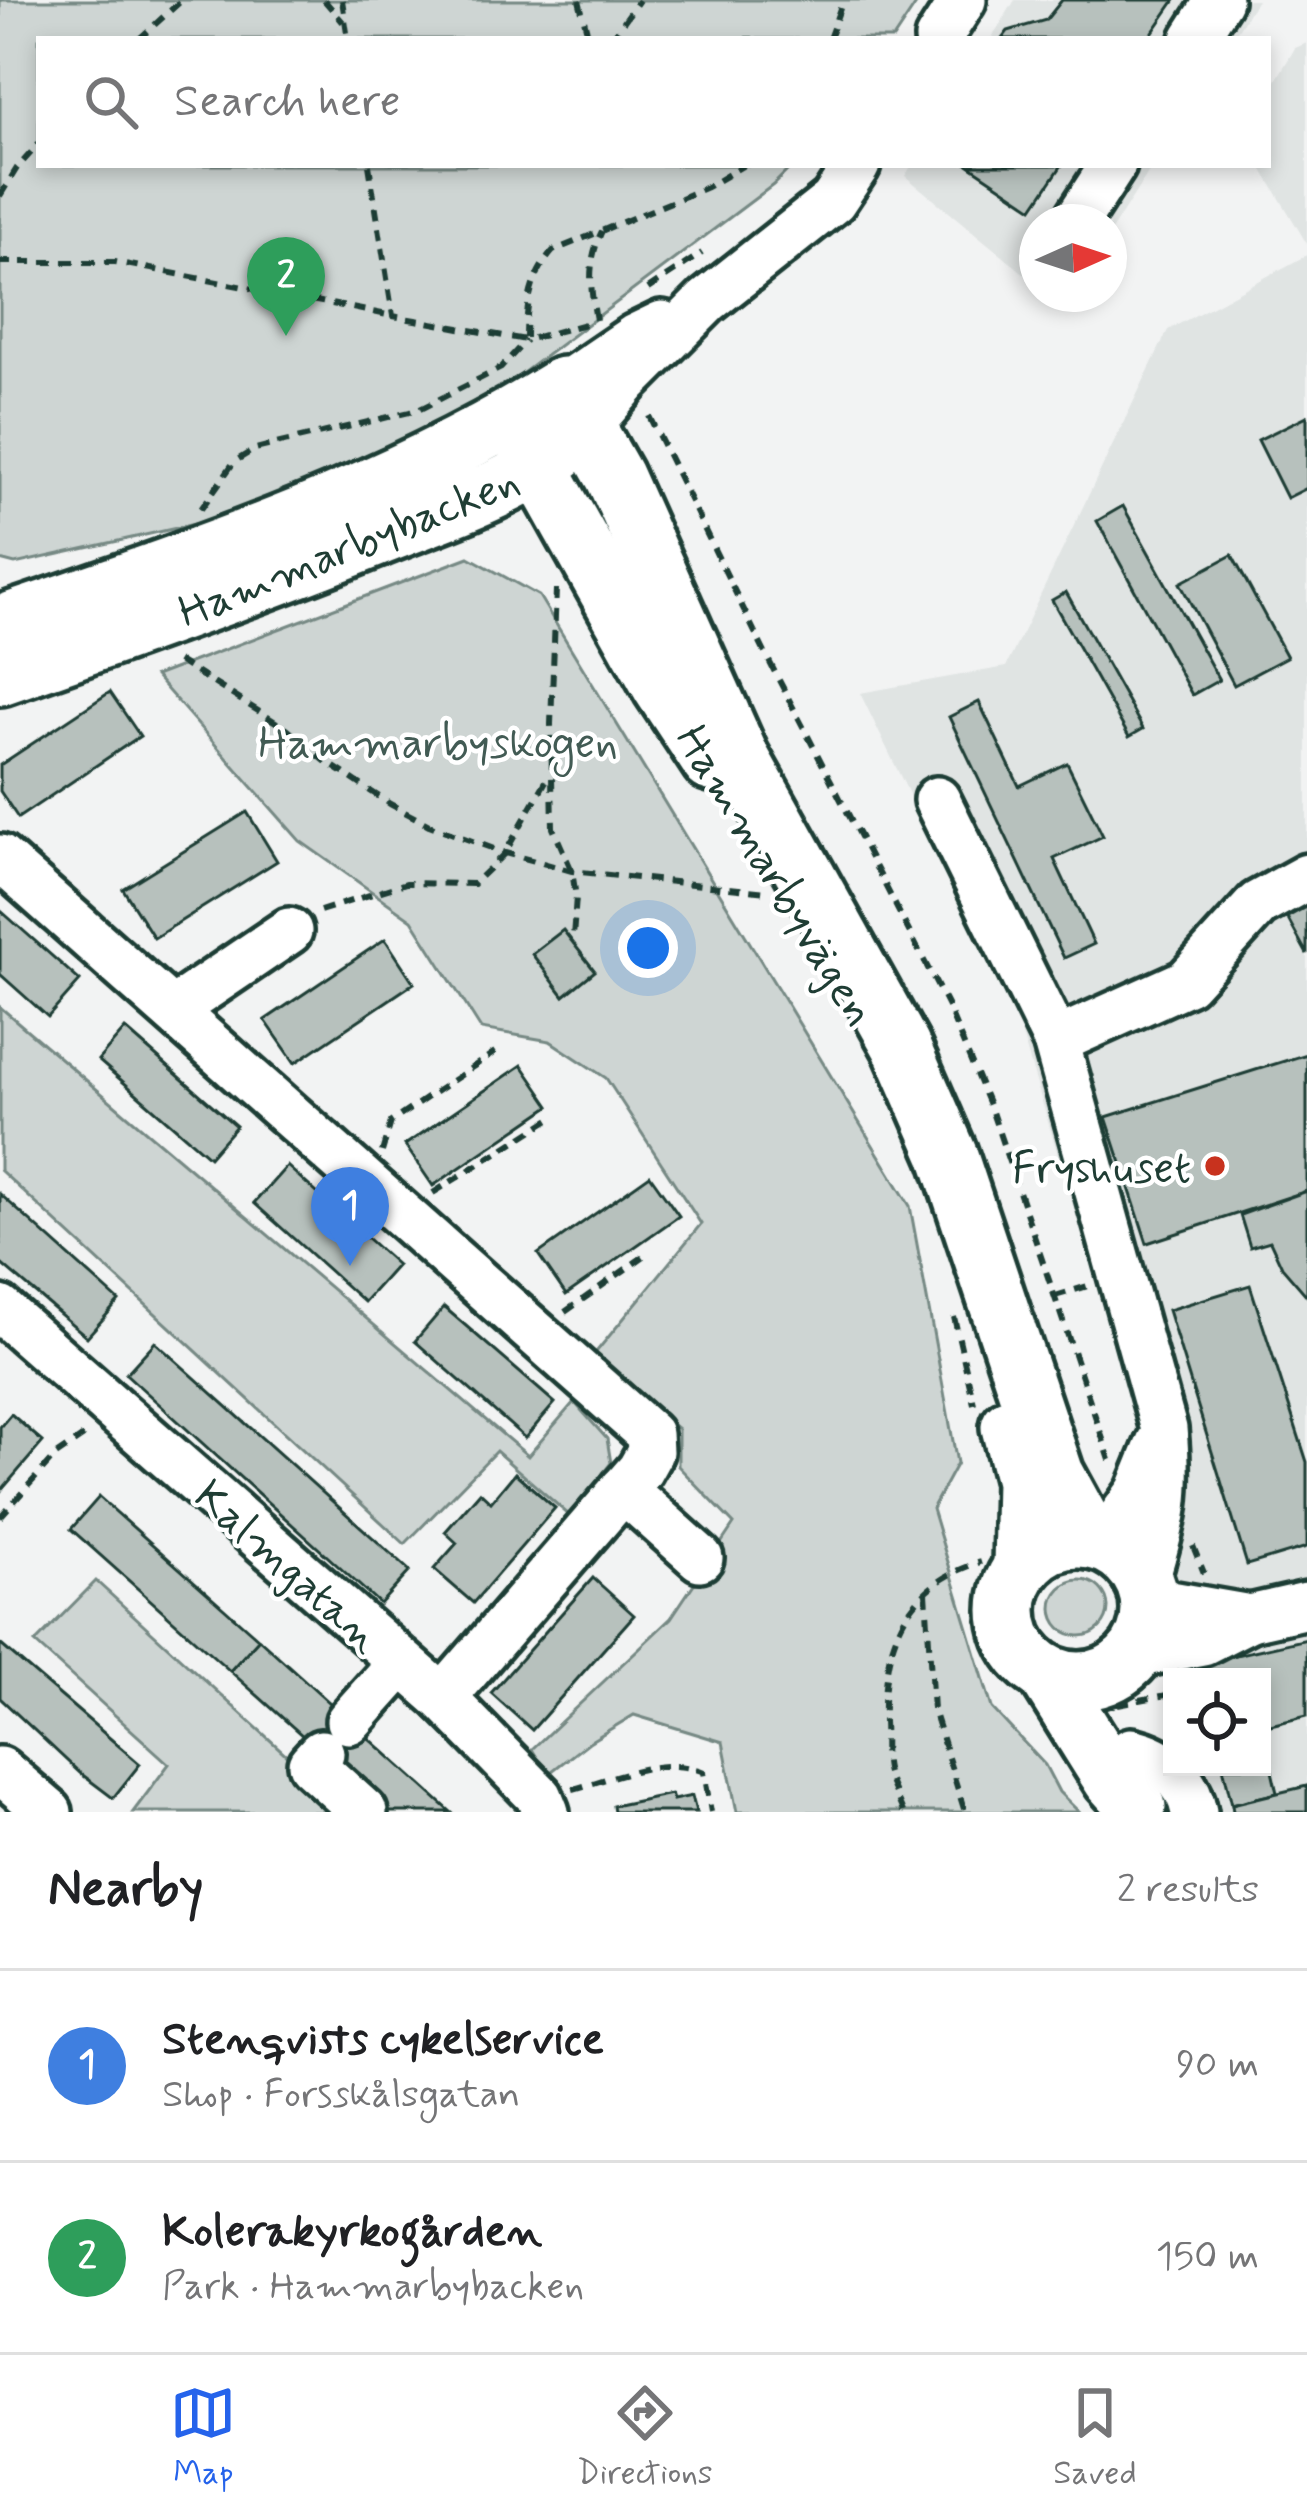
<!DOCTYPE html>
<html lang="en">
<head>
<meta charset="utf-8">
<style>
  :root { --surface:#fff; --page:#f6f6f6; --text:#202124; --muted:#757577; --line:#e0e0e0; --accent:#2563eb }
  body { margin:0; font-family:Mynerve,sans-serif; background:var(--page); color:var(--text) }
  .controls { position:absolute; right:36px; bottom:36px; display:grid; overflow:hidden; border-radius:0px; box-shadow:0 6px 18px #0003 }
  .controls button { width:108px; height:108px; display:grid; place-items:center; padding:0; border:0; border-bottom:3px solid var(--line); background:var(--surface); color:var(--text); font:60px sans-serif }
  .compass { position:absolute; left:1019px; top:204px; width:108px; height:108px; border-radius:50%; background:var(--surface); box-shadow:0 6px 18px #0003; rotate:87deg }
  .you { position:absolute; left:648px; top:948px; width:42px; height:42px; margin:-30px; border:9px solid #fff; border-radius:50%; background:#1a73e8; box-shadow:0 0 0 18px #1a73e833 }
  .badge { display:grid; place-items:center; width:78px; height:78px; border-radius:50%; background:var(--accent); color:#fff; font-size:39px; font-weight:700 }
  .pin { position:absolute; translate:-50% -99px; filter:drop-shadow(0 3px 6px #0008) }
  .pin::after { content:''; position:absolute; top:63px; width:42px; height:36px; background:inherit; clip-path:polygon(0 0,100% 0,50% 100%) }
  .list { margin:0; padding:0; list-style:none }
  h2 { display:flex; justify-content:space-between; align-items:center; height:156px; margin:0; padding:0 48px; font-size:51px }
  h2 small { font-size:39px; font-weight:400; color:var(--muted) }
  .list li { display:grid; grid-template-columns:78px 1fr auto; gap:36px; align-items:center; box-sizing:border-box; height:192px; padding:0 48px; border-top:3px solid var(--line) }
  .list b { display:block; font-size:45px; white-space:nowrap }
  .list p { margin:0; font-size:39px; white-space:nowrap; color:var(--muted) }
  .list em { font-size:39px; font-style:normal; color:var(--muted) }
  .icon { flex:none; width:66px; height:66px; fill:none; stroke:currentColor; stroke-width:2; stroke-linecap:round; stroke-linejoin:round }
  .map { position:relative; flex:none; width:1307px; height:1812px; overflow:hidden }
  .search { position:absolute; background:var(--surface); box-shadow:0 6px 18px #0003; left:36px; right:36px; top:36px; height:132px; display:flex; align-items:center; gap:30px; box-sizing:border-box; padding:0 42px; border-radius:0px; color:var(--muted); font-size:45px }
  .sheet { height:540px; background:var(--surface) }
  nav { display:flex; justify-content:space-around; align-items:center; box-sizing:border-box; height:168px; border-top:3px solid var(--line); background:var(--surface); font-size:33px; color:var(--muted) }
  nav a { display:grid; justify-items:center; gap:6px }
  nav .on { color:var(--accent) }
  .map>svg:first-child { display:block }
  .built { fill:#e0e4e3 }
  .green { fill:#ced5d3; stroke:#768984; stroke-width:3 }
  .building { fill:#b7c1bd; stroke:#1f3d34; stroke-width:3 }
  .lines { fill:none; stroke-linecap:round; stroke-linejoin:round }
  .minor-casing { stroke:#1f3d34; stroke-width:54 }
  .major-casing { stroke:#1f3d34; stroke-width:66 }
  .path { stroke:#1f3d34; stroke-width:6; stroke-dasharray:12 9; stroke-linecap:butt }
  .minor { stroke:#fff; stroke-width:45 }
  .major { stroke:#fff; stroke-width:57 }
  .poi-dot { fill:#c8321e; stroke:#fff; stroke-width:4.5 }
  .labels { text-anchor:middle; stroke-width:9; stroke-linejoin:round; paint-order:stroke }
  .street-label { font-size:45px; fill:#1f3d34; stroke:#fff }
  .park-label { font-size:45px; fill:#425b54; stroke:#fff }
  .poi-label { font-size:45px; fill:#1f3d34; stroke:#fff; text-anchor:end }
</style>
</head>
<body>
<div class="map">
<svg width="1307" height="1812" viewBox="0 0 1307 1812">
  <rect width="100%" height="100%" fill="#f2f3f3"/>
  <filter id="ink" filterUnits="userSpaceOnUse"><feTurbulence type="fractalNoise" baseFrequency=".00833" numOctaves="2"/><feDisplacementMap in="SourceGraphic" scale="24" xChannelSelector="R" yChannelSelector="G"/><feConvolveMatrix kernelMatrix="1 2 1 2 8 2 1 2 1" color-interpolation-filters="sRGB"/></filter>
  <g filter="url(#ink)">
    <g class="built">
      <path d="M1015 0H1257L1232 39H991Z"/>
      <path d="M1307 43V244L1260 165H1268V94L1295 48Z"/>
      <path d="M912 165H1153L1109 234V222H1037V284L905 176Z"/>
      <path d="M1307 255V1812H1208L1200 1767H1262V1677H1183L1132 1400 1015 1012 860 693 1006 667 1168 330Z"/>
    </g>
    <g class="green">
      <path d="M0 0H919L893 39H39V165H793L773 185 483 403 226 517 15 564 0 560Z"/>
      <path d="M469 557 539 596 910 1206 957 1463 932 1509 992 1708 1045 1765 1059 1792 1079 1812H737L723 1742 634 1715 589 1742 547 1775 532 1749 671 1618 734 1524 678 1466V1429L592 1357 701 1224 606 1078 550 1041 481 1029 412 920 300 841 155 676Z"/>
      <path d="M0 1007 528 1456 574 1402 607 1439 611 1463 570 1516 496 1451 405 1544 0 1170Z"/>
      <circle cx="1080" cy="1608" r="28"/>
      <path d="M96 1581 349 1812H133L169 1764 35 1643Z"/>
    </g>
    <g class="building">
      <path d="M1062 0H1175L1148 39H1002L1008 31 1046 20Z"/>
      <path d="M969 165H1062L1033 208Z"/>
      <path d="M1307 416V488L1287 498 1258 440Z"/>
      <path d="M1123 506 1219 680 1192 695 1097 521Z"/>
      <path d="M1232 555 1287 657 1234 685 1180 583Z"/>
      <path d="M1066 592 1143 729 1129 737 1052 600Z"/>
      <path d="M110 692 140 736 18 818 0 791V765Z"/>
      <path d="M979 702 1019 786 1067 763 1103 836 1054 859 1094 944 1064 958 949 717Z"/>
      <path d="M247 812 277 861 154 938 123 889Z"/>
      <path d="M1307 899V954L1284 912Z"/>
      <path d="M0 910 80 981 48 1017 0 974Z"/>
      <path d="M563 930 595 971 564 996 532 954Z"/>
      <path d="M385 939 414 983 295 1063 265 1020Z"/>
      <path d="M125 1029 236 1126 209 1157 98 1060Z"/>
      <path d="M1307 1054V1191L1147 1243 1106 1117Z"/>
      <path d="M522 1065 550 1106 433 1186 405 1145Z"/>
      <path d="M287 1166 397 1265 364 1302 254 1203Z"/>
      <path d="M650 1175 679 1216 566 1295 538 1254Z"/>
      <path d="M1307 1191V1296L1282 1267 1270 1241 1250 1247 1240 1215Z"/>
      <path d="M0 1194 119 1301 87 1337 0 1263Z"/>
      <path d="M1250 1285 1307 1462V1547L1247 1565 1168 1310Z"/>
      <path d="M444 1307 555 1403 525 1438 415 1341Z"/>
      <path d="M155 1342 410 1571 380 1604 126 1374Z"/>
      <path d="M11 1414 43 1442 0 1492V1427Z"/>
      <path d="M515 1473 555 1508 473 1603 434 1569 457 1543 445 1532 480 1492 491 1502Z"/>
      <path d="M99 1497 259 1639 230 1671 71 1529Z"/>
      <path d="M593 1578 634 1615 532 1730 491 1693Z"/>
      <path d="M259 1639 451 1812H388L230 1671Z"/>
      <path d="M1307 1639V1716L1262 1727V1677H1203L1200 1663Z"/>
      <path d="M0 1644 140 1764 113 1798 80 1773 0 1698Z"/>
      <path d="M1262 1727 1277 1793 1232 1804 1223 1767H1262Z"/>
      <path d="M1307 1786V1812H1233L1232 1804Z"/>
      <path d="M671 1794 673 1800 692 1796 696 1812H614L613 1806Z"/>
    </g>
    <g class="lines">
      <defs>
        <g id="minor">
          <path d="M938 39 963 0"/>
          <path d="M1194 39 1219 0"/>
          <path d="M1078 219 1113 165"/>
          <path d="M563 386 635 337 662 324"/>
          <path d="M587 428 628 380 707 301 833 201 857 165"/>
          <path d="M937 800 1056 1041 1164 1429C1170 1496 1165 1518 1145 1582"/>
          <path d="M0 858 649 1434 650 1452 640 1470 443 1698"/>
          <path d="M174 1009 289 931"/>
          <path d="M1056 1041 1187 982 1258 904 1307 877"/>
          <path d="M0 1309 443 1698 540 1797 546 1812"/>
          <path d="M623 1489 700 1558"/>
          <path d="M1103 1543 1139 1492 1159 1443"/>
          <path d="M1149 1594 1170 1604 1250 1618"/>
          <path d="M1135 1655 1203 1642 1250 1618 1307 1605"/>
          <path d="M349 1721 400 1664"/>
          <path d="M1131 1751C1163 1758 1188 1779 1194 1812"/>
          <path d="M321 1753 311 1764 364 1812"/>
          <path d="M0 1770 49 1812"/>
        </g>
        <g id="major">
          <path d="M511 418 661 686 711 762"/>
          <path d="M0 625C193 559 389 495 563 386L614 476 740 757 901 1046 948 1154 1055 1474 1091 1540"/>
          <path d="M0 676C127 632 253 587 378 537 442 511 514 490 567 445"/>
          <path d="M1010 1427 1024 1481 1022 1567"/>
          <circle cx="1079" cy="1610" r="71"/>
          <path d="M1047 1675 1112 1779 1137 1807"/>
        </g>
      </defs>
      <use href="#minor" class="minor-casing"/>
      <use href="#major" class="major-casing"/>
      <g class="path">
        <path d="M324 0 343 22"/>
        <path d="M342 0 348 39"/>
        <path d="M579 0 589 39"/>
        <path d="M139 39 182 0"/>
        <path d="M611 39 639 0"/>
        <path d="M745 39H753"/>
        <path d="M829 39 843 0"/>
        <path d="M369 165 393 316 526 340"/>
        <path d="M0 196 17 168 39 144"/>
        <path d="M0 262H115L393 316"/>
        <path d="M648 289 702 253"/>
        <path d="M596 320C590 287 587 262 602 231"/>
        <path d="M585 324 526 340C526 306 530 277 553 251L707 187 744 165"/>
        <path d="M649 416 766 655 947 1005 992 1112 1110 1460"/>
        <path d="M201 509 234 462 255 449 418 410 501 368 526 340"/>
        <path d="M556 589 551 724 553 828 572 871 576 897 573 937"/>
        <path d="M178 661 287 729 325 761 390 804 429 825 505 853 572 871 766 892"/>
        <path d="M320 911 406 883 473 884 505 853 550 774"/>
        <path d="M382 1152 391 1122 495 1052"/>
        <path d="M433 1193 555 1116"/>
        <path d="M1055 1296 1088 1286"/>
        <path d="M565 1312 647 1254"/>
        <path d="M954 1317 974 1404"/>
        <path d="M0 1517 56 1455 85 1435"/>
        <path d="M1193 1546 1204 1573"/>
        <path d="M985 1591 978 1621 1003 1673"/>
        <path d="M926 1592 933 1710 965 1812"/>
        <path d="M1118 1704 1172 1694"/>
        <path d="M573 1789C614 1778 662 1755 704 1772L711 1812"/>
        <path d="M903 1812C898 1798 889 1783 886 1769 883 1755 885 1737 884 1722 882 1647 902 1586 981 1562"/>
      </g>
      <use href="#minor" class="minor"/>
      <use href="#major" class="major"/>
    </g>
  </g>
  <circle class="poi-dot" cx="1215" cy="1166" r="12"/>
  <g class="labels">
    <g class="street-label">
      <text transform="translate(348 545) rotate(-22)" y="16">Hammarbybacken</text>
      <text transform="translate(777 875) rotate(59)" y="16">Hammarbyvägen</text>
      <text transform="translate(289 1565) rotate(42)" y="16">Kalmgatan</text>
    </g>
    <g class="park-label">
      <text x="438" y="757">Hammarbyskogen</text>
    </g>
    <g class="poi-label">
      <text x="1191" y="1182">Fryshuset</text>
    </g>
  </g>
</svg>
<div class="controls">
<button><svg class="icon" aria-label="locate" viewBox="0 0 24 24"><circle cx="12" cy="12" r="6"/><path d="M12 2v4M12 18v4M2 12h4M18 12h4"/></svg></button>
</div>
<svg class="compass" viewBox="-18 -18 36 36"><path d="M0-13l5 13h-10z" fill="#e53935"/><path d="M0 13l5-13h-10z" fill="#757577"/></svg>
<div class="you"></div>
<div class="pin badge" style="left:350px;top:1266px;background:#3f7fe0">1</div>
<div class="pin badge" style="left:286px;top:336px;background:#2e9e5b">2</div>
<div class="search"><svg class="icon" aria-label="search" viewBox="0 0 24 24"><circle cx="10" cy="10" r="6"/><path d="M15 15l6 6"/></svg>Search here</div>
</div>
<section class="sheet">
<h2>Nearby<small>2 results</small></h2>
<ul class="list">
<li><span class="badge" style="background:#3f7fe0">1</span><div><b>Stenqvists cykelservice</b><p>Shop · Forsskålsgatan</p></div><em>90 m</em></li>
<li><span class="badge" style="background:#2e9e5b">2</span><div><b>Kolerakyrkogården</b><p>Park · Hammarbybacken</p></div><em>150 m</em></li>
</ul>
</section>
<nav>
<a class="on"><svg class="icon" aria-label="map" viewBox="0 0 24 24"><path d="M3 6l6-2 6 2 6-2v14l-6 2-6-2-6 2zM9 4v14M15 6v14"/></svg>Map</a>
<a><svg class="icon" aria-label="directions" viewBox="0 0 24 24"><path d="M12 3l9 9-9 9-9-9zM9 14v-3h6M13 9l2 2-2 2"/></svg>Directions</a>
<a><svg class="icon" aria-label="saved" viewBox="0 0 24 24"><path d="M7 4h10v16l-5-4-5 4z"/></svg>Saved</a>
</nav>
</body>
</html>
